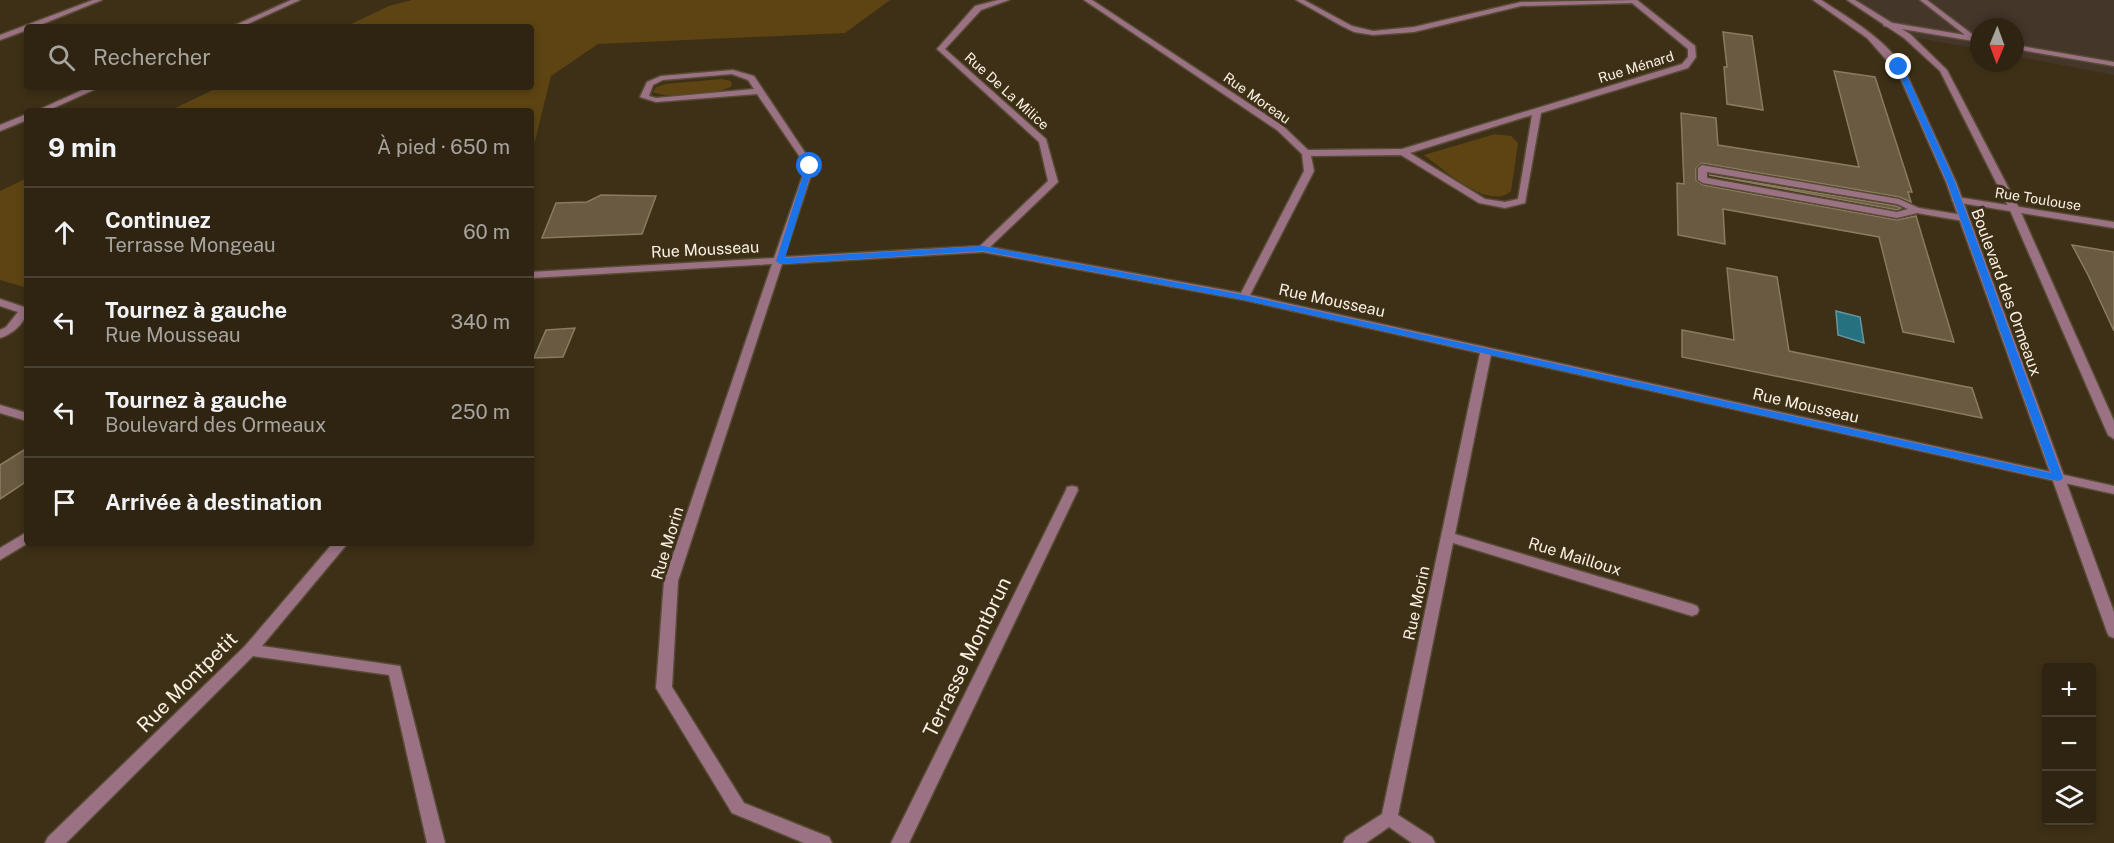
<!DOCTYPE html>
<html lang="fr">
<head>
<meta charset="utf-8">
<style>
  :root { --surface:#2e2411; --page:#3a301f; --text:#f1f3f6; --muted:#a7a49f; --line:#494131 }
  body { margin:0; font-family:"Public Sans",sans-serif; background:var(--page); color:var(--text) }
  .controls { position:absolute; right:18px; bottom:18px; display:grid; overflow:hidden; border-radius:6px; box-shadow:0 3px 9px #0003 }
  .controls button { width:54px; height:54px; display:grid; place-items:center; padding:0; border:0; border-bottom:2px solid var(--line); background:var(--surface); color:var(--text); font:30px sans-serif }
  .compass { position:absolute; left:1970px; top:18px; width:54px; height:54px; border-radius:50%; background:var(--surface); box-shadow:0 3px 9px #0003; rotate:181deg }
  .stop { position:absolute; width:18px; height:18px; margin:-14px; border:4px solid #1a73e8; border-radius:50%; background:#fff }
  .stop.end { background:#1a73e8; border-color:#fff; box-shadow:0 2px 6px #0008 }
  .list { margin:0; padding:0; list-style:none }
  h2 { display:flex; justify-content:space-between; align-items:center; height:78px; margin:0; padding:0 24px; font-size:26px }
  h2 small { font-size:20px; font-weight:400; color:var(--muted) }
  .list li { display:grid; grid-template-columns:39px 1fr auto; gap:18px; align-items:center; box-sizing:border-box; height:90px; padding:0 24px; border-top:2px solid var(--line) }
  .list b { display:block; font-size:22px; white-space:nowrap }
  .list p { margin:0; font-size:20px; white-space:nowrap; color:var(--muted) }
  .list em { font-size:20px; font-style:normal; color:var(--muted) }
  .icon { flex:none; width:33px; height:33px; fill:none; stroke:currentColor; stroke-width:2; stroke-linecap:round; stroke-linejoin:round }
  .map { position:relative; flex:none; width:2114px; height:843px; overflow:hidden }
  .search { position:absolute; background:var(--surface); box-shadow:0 3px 9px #0003; left:24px; top:24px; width:510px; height:66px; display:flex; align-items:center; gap:15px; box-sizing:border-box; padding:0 21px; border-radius:6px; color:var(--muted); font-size:22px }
  .panel { position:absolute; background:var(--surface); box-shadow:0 3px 9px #0003; left:24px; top:108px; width:510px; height:438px; border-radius:6px }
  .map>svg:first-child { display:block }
  .commercial { fill:#45362a }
  .green { fill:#5d4412 }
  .water { fill:#26717f; stroke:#66979d; stroke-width:1.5 }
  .building { fill:#695a41; stroke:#8a7b60; stroke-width:1.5 }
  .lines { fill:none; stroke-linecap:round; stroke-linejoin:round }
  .service-casing { stroke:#574b34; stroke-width:3 }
  .minor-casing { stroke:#574b34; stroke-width:3 }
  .tertiary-casing { stroke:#574b34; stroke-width:3 }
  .service { fill:#9a7284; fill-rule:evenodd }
  .minor { fill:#9a7284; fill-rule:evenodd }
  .tertiary { fill:#9a7284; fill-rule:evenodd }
  .route { fill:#1a73e8 }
  .labels { text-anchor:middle; stroke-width:6; stroke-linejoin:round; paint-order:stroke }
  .far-street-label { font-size:14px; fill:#faf1e3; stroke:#3d3017 }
  .street-label { font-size:16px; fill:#faf1e3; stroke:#3d3017 }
  .near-street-label { font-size:20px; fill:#faf1e3; stroke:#3d3017 }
</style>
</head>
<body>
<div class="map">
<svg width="2114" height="843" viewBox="0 0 2114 843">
  <rect width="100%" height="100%" fill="#3d3017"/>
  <path class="commercial" d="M1850 0H2114V75L2015 56V27H1979V49L1907 36Z"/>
  <g class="green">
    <path d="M412 0H890L845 33 598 44 551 76 535 141 531 142V111H169L219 87H531V27H345L389 6Z"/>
    <path d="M722 79 731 81 732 86C721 94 664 99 653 92L656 87 665 84Z"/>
    <path d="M1495 134 1511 136 1518 143 1511 191C1489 212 1442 168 1424 155Z"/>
    <path d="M27 178V288L0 280V191Z"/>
  </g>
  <path class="water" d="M1836 311 1860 317 1864 343 1838 335Z"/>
  <g class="building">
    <path d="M1723 32 1752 36 1763 110 1727 104 1724 67H1727Z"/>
    <path d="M1834 71 1875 77 1912 192H1908L1911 202 1899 197 1702 163 1696 168V180L1703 185 1897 220 1916 216 1954 342 1903 332 1879 237 1723 209 1725 244 1678 235 1677 183 1684 184 1681 113 1716 118 1718 145 1859 167Z"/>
    <path d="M1709 175 1896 206 1901 208 1897 210Z"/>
    <path d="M601 195 656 196 642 234 542 238 556 203 587 202Z"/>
    <path d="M2072 245 2114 252V331L2088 275Z"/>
    <path d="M1727 268 1777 277 1789 351 1972 388 1982 418 1682 357V330L1734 340Z"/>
    <path d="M575 328 563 357 534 358 546 330Z"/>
    <path d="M27 448V481L0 499V465Z"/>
  </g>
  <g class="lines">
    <defs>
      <g id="service">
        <path d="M1920 0H1927L1976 37 1979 38V42L1884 26 1883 24 1887 22 1965 35Z"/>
        <path d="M2015 45 2114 62V66L2015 49Z"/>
        <path d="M1702 165 1899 199 1919 208 1963 215 1968 218 1963 221 1917 213 1897 218 1703 183 1698 180V168ZM1707 172 1897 204 1908 209 1897 212 1707 178Z"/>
      </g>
      <g id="minor">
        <path d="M93 0H102L35 27H27V30L0 40V35Z"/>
        <path d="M291 0H300L241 27H231Z"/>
        <path d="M998 0H1009L981 10 945 49 1046 139 1058 182 990 247 1241 293 1304 171 1302 154 1277 130 1084 0H1092L1283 126 1308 150 1402 149 1682 64 1688 57V49L1632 3 1521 6 1414 32 1373 35 1354 32 1340 25 1296 0H1304L1352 26 1373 31 1414 27 1521 2 1637 0 1695 46 1696 57 1688 68 1541 113 1525 203 1505 208 1479 203 1401 155 1311 156 1314 171 1250 295 2114 486V494L1491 355 1455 534 1692 604 1697 606 1699 610 1697 614 1692 616 1453 543 1398 815 1432 837 1435 843H1412L1389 827 1366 843H1343L1346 837 1382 814 1480 353 1244 300 983 252 782 264 678 581 672 687 744 803 829 837 832 843H804L732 813 656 688 664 581 772 264 531 278V272L774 258 806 166 757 94 656 102 640 97 647 82 661 76 733 70 754 76 814 166 784 257 980 246 1048 181 1039 142 937 49 975 6ZM732 74 748 80 754 89 656 98 649 96 653 85 663 80ZM1532 115 1518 199 1505 202 1485 199 1410 153Z"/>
        <path d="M89 87H100L47 111H36Z"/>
        <path d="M27 114V120L0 131V125Z"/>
        <path d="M1957 197 2114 222V228L1954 202 1952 200Z"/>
        <path d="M0 299 27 308C27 322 13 334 0 338V330L6 327 18 312 0 306Z"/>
        <path d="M0 405 27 413V421L0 413Z"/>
        <path d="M1072 486 1077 487 1078 490 909 843H891L1066 490 1067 487Z"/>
        <path d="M27 532 28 543 0 560V548Z"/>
        <path d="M333 543H348L262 646 400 666 445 843H427L389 675 253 656 66 843H45L48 837 245 646Z"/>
      </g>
      <g id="tertiary">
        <path d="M1813 0H1821C1850 19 1890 41 1906 73L1956 182 2114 612V638L2109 636 2107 632 1946 182 1898 73 1867 38Z"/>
        <path d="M1847 0H1855L1910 34 1947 70 2019 208 2114 421V439L2108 435 2009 208 1940 71 1904 38Z"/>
      </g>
    </defs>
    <use href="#service" class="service-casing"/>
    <use href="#minor" class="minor-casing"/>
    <use href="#tertiary" class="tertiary-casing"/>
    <use href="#service" class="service"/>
    <use href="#minor" class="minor"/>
    <use href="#tertiary" class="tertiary"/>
  </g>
  <path class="route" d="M1899 65 1903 67 1955 182 2063 478 2061 480 2058 481 1244 300 983 251 780 264 776 261 806 166 810 163 813 166 785 258 983 246 1244 295 2051 473 1947 182 1896 67Z"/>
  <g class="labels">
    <g class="far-street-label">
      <text transform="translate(1636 67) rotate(-17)" y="5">Rue Ménard</text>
      <text transform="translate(1007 91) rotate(42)" y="5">Rue De La Milice</text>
      <text transform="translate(1257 98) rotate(35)" y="5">Rue Moreau</text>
      <text transform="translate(2038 199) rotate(9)" y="5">Rue Toulouse</text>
    </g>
    <g class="street-label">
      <text transform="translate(705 249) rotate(-3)" y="6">Rue Mousseau</text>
      <text transform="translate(2007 292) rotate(70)" y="6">Boulevard des Ormeaux</text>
      <text transform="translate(1332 300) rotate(12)" y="6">Rue Mousseau</text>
      <text transform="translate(1806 405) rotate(13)" y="6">Rue Mousseau</text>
      <text transform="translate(667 543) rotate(-73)" y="6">Rue Morin</text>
      <text transform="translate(1575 556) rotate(17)" y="6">Rue Mailloux</text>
      <text transform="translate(1416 603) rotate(-78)" y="6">Rue Morin</text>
    </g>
    <g class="near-street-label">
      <text transform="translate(967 657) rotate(-64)" y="7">Terrasse Montbrun</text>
      <text transform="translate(187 682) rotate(-45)" y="7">Rue Montpetit</text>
    </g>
  </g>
</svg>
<div class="controls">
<button>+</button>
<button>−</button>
<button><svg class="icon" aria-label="layers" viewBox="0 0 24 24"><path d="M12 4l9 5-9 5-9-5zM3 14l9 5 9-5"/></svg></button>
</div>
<svg class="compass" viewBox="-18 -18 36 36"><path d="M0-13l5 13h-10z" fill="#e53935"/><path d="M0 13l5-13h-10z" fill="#a7a49f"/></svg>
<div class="stop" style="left:810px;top:166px"></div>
<div class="stop end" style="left:1899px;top:67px"></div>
<div class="search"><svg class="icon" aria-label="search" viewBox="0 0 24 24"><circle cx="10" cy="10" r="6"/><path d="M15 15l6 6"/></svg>Rechercher</div>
<section class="panel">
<h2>9 min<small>À pied · 650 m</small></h2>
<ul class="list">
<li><svg class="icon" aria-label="ahead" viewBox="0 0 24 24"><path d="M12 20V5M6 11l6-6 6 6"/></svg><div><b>Continuez</b><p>Terrasse Mongeau</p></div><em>60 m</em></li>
<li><svg class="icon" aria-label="left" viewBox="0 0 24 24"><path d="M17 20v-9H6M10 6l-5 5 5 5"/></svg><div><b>Tournez à gauche</b><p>Rue Mousseau</p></div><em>340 m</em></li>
<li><svg class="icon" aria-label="left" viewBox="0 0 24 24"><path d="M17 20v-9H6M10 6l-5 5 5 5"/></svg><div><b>Tournez à gauche</b><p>Boulevard des Ormeaux</p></div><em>250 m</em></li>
<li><svg class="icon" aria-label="arrive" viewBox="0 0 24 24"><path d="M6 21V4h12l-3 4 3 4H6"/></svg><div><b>Arrivée à destination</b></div></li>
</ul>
</section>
</div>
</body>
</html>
